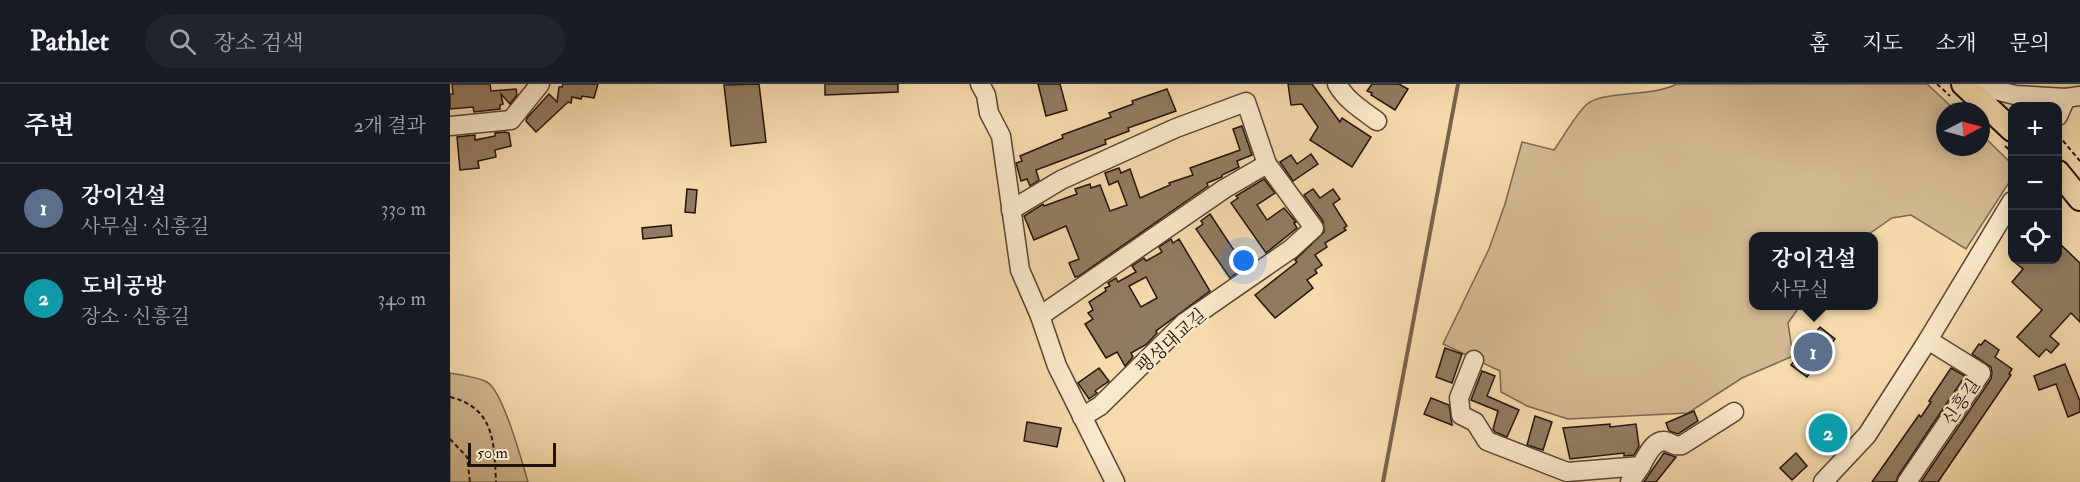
<!DOCTYPE html>
<html lang="ko">
<head>
<meta charset="utf-8">
<style>
  :root { --surface:#171b24; --page:#20242c; --text:#f1f3f6; --muted:#9ea1a6; --line:#363941; --accent:#db2777 }
  body { margin:0; font-family:"IM FELL Double Pica","Noto Serif KR",serif; background:var(--page); color:var(--text) }
  .controls { position:absolute; right:18px; top:18px; display:grid; overflow:hidden; border-radius:12px; box-shadow:0 3px 15px #0003 }
  .controls button { width:54px; height:54px; display:grid; place-items:center; padding:0; border:0; border-bottom:2px solid var(--line); background:var(--surface); color:var(--text); font:30px sans-serif }
  .compass { position:absolute; left:1486px; top:18px; width:54px; height:54px; border-radius:50%; background:var(--surface); box-shadow:0 3px 15px #0003; rotate:84deg }
  .scale { position:absolute; left:18px; bottom:15px; width:88px; box-sizing:border-box; padding-left:6px; border:3px solid #23120c; border-top:0; font-size:16px; line-height:21px; white-space:nowrap; color:#23120c; -webkit-text-stroke:4px #f9e8ca; paint-order:stroke }
  .you { position:absolute; left:794px; top:177px; width:21px; height:21px; margin:-15px; border:4px solid #fff; border-radius:50%; background:#1a73e8; box-shadow:0 0 0 9px #1a73e833 }
  .badge { display:grid; place-items:center; width:39px; height:39px; border-radius:50%; background:var(--accent); color:#fff; font-size:20px; font-weight:700 }
  .pin { position:absolute; translate:-50% -50%; border:3px solid #fff; box-shadow:0 2px 6px #0006 }
  .popup { position:absolute; left:1299px; top:148px; width:129px; height:78px; box-sizing:border-box; display:grid; place-content:center; border-radius:12px; background:var(--surface); filter:drop-shadow(0 2px 4px #0005); font-size:20px; white-space:nowrap; color:var(--muted) }
  .popup b { font-size:22px; color:var(--text) }
  .popup::after { content:''; position:absolute; left:50%; top:100%; margin-left:-12px; border:12px solid transparent; border-top-color:var(--surface) }
  .list { margin:0; padding:0; list-style:none }
  h2 { display:flex; justify-content:space-between; align-items:center; height:78px; margin:0; padding:0 24px; font-size:26px }
  h2 small { font-size:20px; font-weight:400; color:var(--muted) }
  .list li { display:grid; grid-template-columns:39px 1fr auto; gap:18px; align-items:center; box-sizing:border-box; height:90px; padding:0 24px; border-top:2px solid var(--line) }
  .list b { display:block; font-size:22px; white-space:nowrap }
  .list p { margin:0; font-size:20px; white-space:nowrap; color:var(--muted) }
  .list em { font-size:20px; font-style:normal; color:var(--muted) }
  .icon { flex:none; width:33px; height:33px; fill:none; stroke:currentColor; stroke-width:2; stroke-linecap:round; stroke-linejoin:round }
  .map { position:relative; flex:none; width:1630px; height:398px; overflow:hidden }
  header { display:flex; align-items:center; gap:36px; box-sizing:border-box; height:84px; padding:0 30px; background:var(--surface); border-bottom:2px solid var(--line) }
  header strong { font-size:28px }
  nav { display:flex; gap:33px; margin-inline-start:auto; font-size:21px }
  .search { width:420px; height:54px; background:var(--page); display:flex; align-items:center; gap:15px; box-sizing:border-box; padding:0 21px; border-radius:33px; color:var(--muted); font-size:22px }
  main { display:flex }
  aside { flex:1; background:var(--surface) }
  .map>svg:first-child { display:block }
  .green { fill:#d2b992; stroke:#7a664f; stroke-width:1.5 }
  .lines { fill:none; stroke-linecap:round; stroke-linejoin:round }
  .stream { stroke:#76624c; stroke-width:4 }
  .building { fill:#917b60; stroke:#23120c; stroke-width:1.5; fill-rule:evenodd }
  .minor-casing { stroke:#584434; stroke-width:21 }
  .major-casing { stroke:#23120c; stroke-width:26 }
  .path { stroke:#23120c; stroke-width:2; stroke-dasharray:4.5 3; stroke-linecap:butt }
  .minor { stroke:#f9e8ca; stroke-width:18 }
  .major { stroke:#f6dbad; stroke-width:22 }
  .labels { text-anchor:middle; stroke-width:5; stroke-linejoin:round; paint-order:stroke }
  .street-label { font-size:18px; fill:#23120c; stroke:#f9e8ca }
</style>
</head>
<body>
<header>
<strong>Pathlet</strong>
<div class="search"><svg class="icon" aria-label="search" viewBox="0 0 24 24"><circle cx="10" cy="10" r="6"/><path d="M15 15l6 6"/></svg>장소 검색</div>
<nav><a>홈</a><a>지도</a><a>소개</a><a>문의</a></nav>
</header>
<main>
<aside>
<h2>주변<small>2개 결과</small></h2>
<ul class="list">
<li><span class="badge" style="background:#5c6f8a">1</span><div><b>강이건설</b><p>사무실 · 신흥길</p></div><em>330 m</em></li>
<li><span class="badge" style="background:#0f9aa8">2</span><div><b>도비공방</b><p>장소 · 신흥길</p></div><em>340 m</em></li>
</ul>
</aside>
<div class="map">
<svg width="1630" height="398" viewBox="0 0 1630 398">
  <rect width="100%" height="100%" fill="#f6dbad"/>
  <filter id="stains"><feTurbulence type="fractalNoise" baseFrequency=".00333" numOctaves="4"/><feColorMatrix values="0 0 0 0 .2 0 0 0 0 .09 0 0 0 0 .02 0 0 0 .5 -.17"/></filter>
  <radialGradient id="worn" r=".72"><stop offset=".6" stop-color="#630" stop-opacity="0"/><stop offset="1" stop-color="#630" stop-opacity=".3"/></radialGradient>
  <g class="green">
    <path d="M1226 0H1477L1506 27H1495V63H1531V50L1562 80V94L1516 165 1461 131 1442 134 1416 152H1303V222H1350L1338 239 1343 272 1292 294 1238 329 1118 335 1077 322 1051 308 1050 287 993 260 1039 165 1055 120 1072 58 1104 66C1114 52 1124 33 1136 21 1151 6 1205 13 1226 0Z"/>
    <path d="M0 289C11 291 27 293 37 298 53 307 72 378 78 398H0Z"/>
  </g>
  <g class="lines">
    <path class="stream" d="M933 398 1008 0"/>
  </g>
  <g class="building">
    <path d="M2 0H40L41 7 66 5 67 11 60 20 51 10 53 20 50 21V25L24 28 23 23 0 25V10H3Z"/>
    <path d="M113 0H148L144 14 132 12 131 15 122 13 121 19 118 18 86 48 76 37 77 34 99 10 107 18 109 3H112Z"/>
    <path d="M309 0 316 58 281 62 274 1Z"/>
    <path d="M375 0H448V8L375 11Z"/>
    <path d="M588 0H610L617 26 596 32Z"/>
    <path d="M838 0H862L890 38 892 34 921 53 902 83 860 56 868 43 852 20 841 21Z"/>
    <path d="M922 0H949L958 5 945 26 921 11 922 9 917 7Z"/>
    <path d="M717 5 726 27 678 44 679 47 655 56 656 60 586 86 589 96 580 102 577 95 571 97 566 79 572 77 570 72 613 54 612 51 661 33 659 29 683 20 682 17Z"/>
    <path d="M792 42 802 71 787 77 789 83 772 91V93L757 99 758 102 629 192 625 193 619 179 629 175 616 142 584 156 574 132 593 120 594 122 627 110 625 105 640 100 641 104 650 101 660 127 677 121 668 97 659 101 655 89 669 84 671 89 680 85 690 114 720 101 719 99 743 91 740 84 790 66 783 45Z"/>
    <path d="M55 48 59 49 61 62 45 66 46 73 28 77 29 84 10 86 7 53 25 51V56L45 52V49Z"/>
    <path d="M861 70 868 80 843 97 830 78 841 71 847 80Z"/>
    <path d="M814 95 825 109 807 121 817 136 834 124 846 138 844 139 847 144 816 169 781 119 788 114 786 112Z"/>
    <path d="M237 105 247 106 245 129 235 128Z"/>
    <path d="M863 105 870 114 883 105 890 115 883 120 897 142 894 144 896 146 875 159 877 163 865 171 872 181 865 186 867 189 857 196 863 204 825 234 805 211 847 178 845 176 874 148 873 137 854 111Z"/>
    <path d="M760 130 795 183 780 194 746 145 753 140 751 137Z"/>
    <path d="M221 141 222 152 193 155 192 144Z"/>
    <path d="M721 155 723 159 729 155 760 207 706 247 707 249 697 260 681 269 683 273 675 282 667 268 656 274 635 240 643 235 638 229 643 226 639 218 656 207 655 204 660 202 658 199 666 194 668 198 686 188 682 182 694 174 696 177 712 168 709 163ZM696 193 707 214 691 223 679 202Z"/>
    <path d="M1608 158 1630 179V238L1621 229 1600 252 1609 260 1601 269 1596 265 1589 273 1567 253 1592 226 1562 198 1573 185 1562 176H1608Z"/>
    <path d="M1370 243 1385 255 1357 293 1341 281Z"/>
    <path d="M1535 256 1549 266 1545 273 1562 285 1559 290 1561 291 1488 398H1471L1541 295 1542 289 1541 283 1522 270 1529 260 1531 261Z"/>
    <path d="M995 264 1012 270 1002 299 986 293Z"/>
    <path d="M1615 280 1630 317V328L1618 333 1606 300 1589 306 1584 292Z"/>
    <path d="M649 284 659 297 645 307 647 309 639 315 628 299Z"/>
    <path d="M1501 284 1515 292 1448 392 1446 398H1422L1469 331 1471 333 1481 318 1479 317Z"/>
    <path d="M1032 287 1045 292 1037 312 1069 326 1057 353 1045 348 1043 345 1048 327 1021 316Z"/>
    <path d="M981 314 999 321 1002 341 974 330Z"/>
    <path d="M1244 327 1248 337 1228 350 1219 347 1216 339Z"/>
    <path d="M1085 332 1102 338 1093 366 1077 361Z"/>
    <path d="M1381 337 1390 347 1374 362 1365 352Z"/>
    <path d="M577 338 611 344 607 363 574 357Z"/>
    <path d="M1160 340V343L1186 340 1189 362 1184 371 1174 372V369L1120 375 1113 344Z"/>
    <path d="M1214 369 1226 373 1206 398H1194Z"/>
    <path d="M1346 369 1357 382 1342 396 1330 384Z"/>
  </g>
  <g class="lines">
    <defs>
      <g id="minor">
        <path d="M530 0 536 11 539 29 551 52 570 186 590 232 607 282 665 398"/>
        <path d="M887 0C896 16 912 26 927 37"/>
        <path d="M1521 0 1565 11 1616 14"/>
        <path d="M1608 32 1616 14 1630 12"/>
        <path d="M0 42 61 36 90 0"/>
        <path d="M561 126 611 96 726 44 796 18 817 80 864 144 841 165 734 239 650 322 632 333"/>
        <path d="M590 232 774 105 817 80"/>
        <path d="M1024 276 1009 314 1011 331 1025 338 1037 357 1117 388 1191 382 1180 398"/>
        <path d="M1191 382C1196 373 1204 353 1218 358 1224 361 1225 362 1232 361L1284 328"/>
        <path d="M1373 398 1417 351 1478 256 1562 117"/>
        <path d="M1457 398 1531 289 1478 256"/>
      </g>
      <g id="major">
        <path d="M1513 0 1562 46"/>
        <path d="M1608 88 1630 115"/>
      </g>
    </defs>
    <use href="#minor" class="minor-casing"/>
    <use href="#major" class="major-casing"/>
    <g class="path">
      <path d="M1487 0 1500 12"/>
      <path d="M1608 51 1630 77"/>
      <path d="M1555 62 1562 68"/>
      <path d="M0 313C45 324 44 359 46 398"/>
      <path d="M0 355 17 373 20 398"/>
    </g>
    <use href="#minor" class="minor"/>
    <use href="#major" class="major"/>
  </g>
  <g class="labels">
    <g class="street-label">
      <text transform="translate(721 257) rotate(-42)" y="6">팽성대교길</text>
      <text transform="translate(1511 318) rotate(-56)" y="6">신흥길</text>
    </g>
  </g>
  <rect width="100%" height="100%" filter="url(#stains)"/>
  <rect width="100%" height="100%" fill="url(#worn)"/>
</svg>
<div class="controls">
<button>+</button>
<button>−</button>
<button><svg class="icon" aria-label="locate" viewBox="0 0 24 24"><circle cx="12" cy="12" r="6"/><path d="M12 2v4M12 18v4M2 12h4M18 12h4"/></svg></button>
</div>
<svg class="compass" viewBox="-18 -18 36 36"><path d="M0-13l5 13h-10z" fill="#e53935"/><path d="M0 13l5-13h-10z" fill="#9ea1a6"/></svg>
<div class="scale">50 m</div>
<div class="you"></div>
<div class="pin badge" style="left:1363px;top:268px;background:#5c6f8a">1</div>
<div class="popup"><b>강이건설</b>사무실</div>
<div class="pin badge" style="left:1378px;top:349px;background:#0f9aa8">2</div>
</div>
</main>
</body>
</html>
